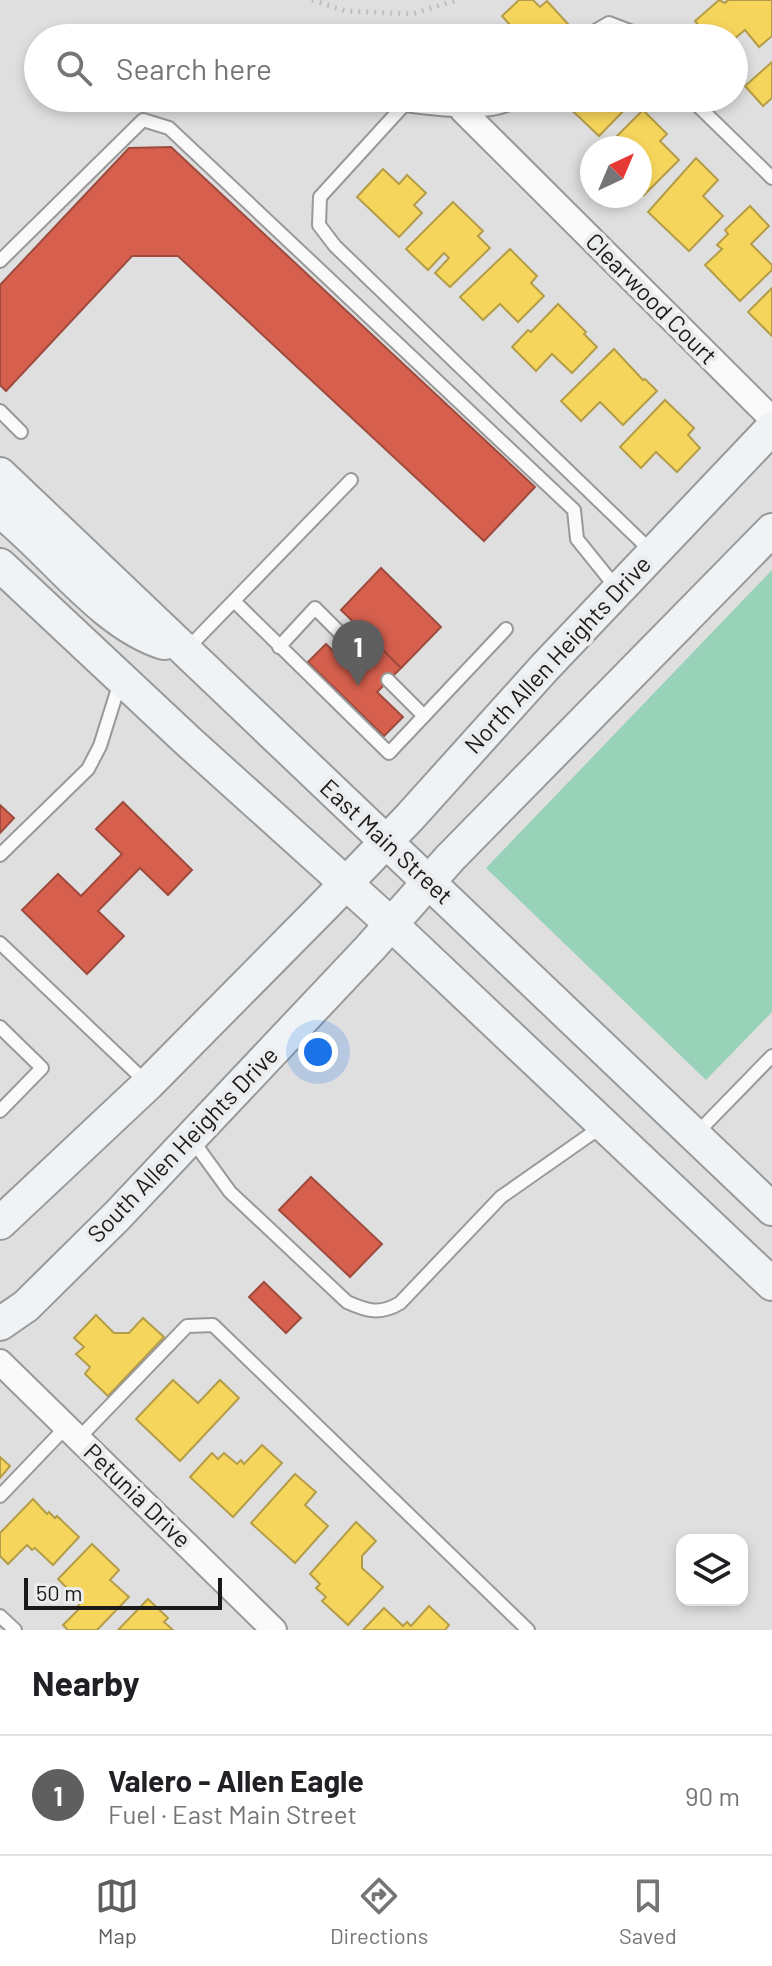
<!DOCTYPE html>
<html lang="en">
<head>
<meta charset="utf-8">
<style>
  :root { --surface:#fff; --page:#f6f6f6; --text:#202124; --muted:#757577; --line:#e0e0e0; --accent:#5f5f60 }
  body { margin:0; font-family:Barlow,sans-serif; background:var(--page); color:var(--text) }
  .controls { position:absolute; right:24px; bottom:24px; display:grid; overflow:hidden; border-radius:16px; box-shadow:0 4px 12px #0003 }
  .controls button { width:72px; height:72px; display:grid; place-items:center; padding:0; border:0; border-bottom:2px solid var(--line); background:var(--surface); color:var(--text); font:40px sans-serif }
  .compass { position:absolute; left:580px; top:136px; width:72px; height:72px; border-radius:50%; background:var(--surface); box-shadow:0 4px 12px #0003; rotate:44deg }
  .scale { position:absolute; left:24px; bottom:20px; width:198px; box-sizing:border-box; padding-left:8px; border:4px solid #1a1a1b; border-top:0; font-size:22px; line-height:28px; white-space:nowrap; color:#1a1a1b; -webkit-text-stroke:6px #ebecee; paint-order:stroke }
  .you { position:absolute; left:318px; top:1052px; width:28px; height:28px; margin:-20px; border:6px solid #fff; border-radius:50%; background:#1a73e8; box-shadow:0 0 0 12px #1a73e833 }
  .badge { display:grid; place-items:center; width:52px; height:52px; border-radius:50%; background:var(--accent); color:#fff; font-size:26px; font-weight:700 }
  .pin { position:absolute; translate:-50% -66px; filter:drop-shadow(0 2px 4px #0008) }
  .pin::after { content:''; position:absolute; top:42px; width:28px; height:24px; background:inherit; clip-path:polygon(0 0,100% 0,50% 100%) }
  .list { margin:0; padding:0; list-style:none }
  h2 { display:flex; justify-content:space-between; align-items:center; height:104px; margin:0; padding:0 32px; font-size:34px }
  h2 small { font-size:26px; font-weight:400; color:var(--muted) }
  .list li { display:grid; grid-template-columns:52px 1fr auto; gap:24px; align-items:center; box-sizing:border-box; height:120px; padding:0 32px; border-top:2px solid var(--line) }
  .list b { display:block; font-size:30px; white-space:nowrap }
  .list p { margin:0; font-size:26px; white-space:nowrap; color:var(--muted) }
  .list em { font-size:26px; font-style:normal; color:var(--muted) }
  .icon { flex:none; width:44px; height:44px; fill:none; stroke:currentColor; stroke-width:2; stroke-linecap:round; stroke-linejoin:round }
  .map { position:relative; flex:none; width:772px; height:1630px; overflow:hidden }
  .search { position:absolute; background:var(--surface); box-shadow:0 4px 12px #0003; left:24px; right:24px; top:24px; height:88px; display:flex; align-items:center; gap:20px; box-sizing:border-box; padding:0 28px; border-radius:44px; color:var(--muted); font-size:30px }
  .sheet { height:224px; background:var(--surface) }
  nav { display:flex; justify-content:space-around; align-items:center; box-sizing:border-box; height:112px; border-top:2px solid var(--line); background:var(--surface); font-size:22px; color:var(--muted) }
  nav a { display:grid; justify-items:center; gap:4px }
  nav .on { color:var(--accent) }
  .map>svg:first-child { display:block }
  .green { fill:#98d2b9 }
  .homes { fill:#f6d55c; stroke:#b49d48; stroke-width:2 }
  .shops { fill:#d6604d; stroke:#9e4b3e; stroke-width:2 }
  .lines { fill:none; stroke-linecap:round; stroke-linejoin:round }
  .lane-casing { stroke:#999; stroke-width:16 }
  .street-casing { stroke:#999; stroke-width:28 }
  .secondary-casing { stroke:#999; stroke-width:36 }
  .path { stroke:#bebfc0; stroke-width:5; stroke-dasharray:2 6; stroke-linecap:butt }
  .lane { stroke:#fafafa; stroke-width:12 }
  .street { stroke:#fafafa; stroke-width:24 }
  .secondary { stroke:#eff3f5; stroke-width:32 }
  .labels { text-anchor:middle; stroke-width:8; stroke-linejoin:round; paint-order:stroke }
  .street-label { font-size:24px; fill:#1a1a1b; stroke:#ebecee }
</style>
</head>
<body>
<div class="map">
<svg width="772" height="1630" viewBox="0 0 772 1630">
  <rect width="100%" height="100%" fill="#dfdfe0"/>
  <path class="green" d="M772 570V1012L706 1080 486 868Z"/>
  <g class="homes">
    <path d="M519 0H533L540 7 547 1 568 24 553 38H530L524 32 520 36 502 16Z"/>
    <path d="M719 0 725 3 728 0H772V36L759 47 745 30 734 39 709 38 695 21Z"/>
    <path d="M772 62V98L763 106 745 86Z"/>
    <path d="M559 98H636L599 136Z"/>
    <path d="M643 110 667 134 660 141 679 160 644 195 640 191V148L606 147Z"/>
    <path d="M696 158 718 180 703 196 723 216 689 251 648 212Z"/>
    <path d="M383 169 399 184 407 175 426 193 414 205 422 213 399 237 357 197Z"/>
    <path d="M453 202 483 231 478 236 490 248 450 287 435 273 449 258 444 253 428 270 406 249Z"/>
    <path d="M750 206 769 226 751 244 772 265V270L740 301 705 265 722 249 717 245 728 234 725 230Z"/>
    <path d="M510 249 537 276 531 283 544 296 518 322 500 304 483 320 460 297Z"/>
    <path d="M772 288V336L748 312Z"/>
    <path d="M558 304 586 332 584 334 597 347 572 373 552 354 536 371 512 347 528 330 531 332Z"/>
    <path d="M614 349 643 380 645 379 657 391 623 425 600 402 581 421 561 401Z"/>
    <path d="M665 400 694 428 688 435 700 448 677 472 656 452 641 468 620 447Z"/>
    <path d="M96 1315 114 1333H129L143 1318 164 1337 108 1396 85 1374 90 1367 76 1354 84 1347 74 1338Z"/>
    <path d="M173 1380 198 1403 220 1380 239 1398 180 1461 136 1419Z"/>
    <path d="M262 1445 282 1463 233 1517 190 1477 212 1453 218 1459 224 1453 237 1464 241 1460 244 1464Z"/>
    <path d="M0 1457 10 1466 0 1478Z"/>
    <path d="M295 1474 316 1492 305 1505 328 1526 295 1563 251 1523Z"/>
    <path d="M33 1499 47 1514 49 1512 55 1518 57 1516 79 1537 53 1565 35 1548 32 1550 27 1545 8 1564 0 1556V1533Z"/>
    <path d="M356 1522 376 1541 362 1556V1568L383 1587 348 1625 322 1601 326 1597 316 1588 320 1584 310 1574Z"/>
    <path d="M92 1544 119 1570 110 1580 129 1597 97 1630H68L63 1625 80 1608 78 1606 81 1602 58 1579Z"/>
    <path d="M148 1599 168 1618 164 1622 173 1630H118Z"/>
    <path d="M429 1606 449 1625 445 1630H363L384 1608 403 1626 407 1622 411 1626Z"/>
  </g>
  <g class="shops">
    <path d="M171 147 535 487 484 541 178 256H132L6 391 0 385V285L129 148Z"/>
    <path d="M381 568 441 627 401 668 341 610Z"/>
    <path d="M326 644 355 672 380 647 401 668 377 692 403 717 384 736 308 662Z"/>
    <path d="M123 802 192 870 168 895 140 868 98 911 124 936 87 974 22 910 58 874 81 896 122 854 96 829Z"/>
    <path d="M0 805 14 818 0 833Z"/>
    <path d="M311 1177 382 1244 350 1277 279 1210Z"/>
    <path d="M264 1282 301 1318 286 1333 249 1297Z"/>
  </g>
  <g class="lines">
    <defs>
      <g id="lane">
        <path d="M583 38 609 23 648 38"/>
        <path d="M518 98C496 119 433 108 404 105L320 197 319 225 335 246 651 551"/>
        <path d="M690 98 772 178"/>
        <path d="M0 261 143 120 169 128 574 510 577 539 618 590"/>
        <path d="M0 411 21 432"/>
        <path d="M234 601 389 753 506 629"/>
        <path d="M279 647 315 608 367 660"/>
        <path d="M186 650 351 480"/>
        <path d="M388 680 424 716"/>
        <path d="M0 855 88 769 100 746 120 682"/>
        <path d="M0 943 148 1084"/>
        <path d="M0 1027 42 1068 0 1111"/>
        <path d="M696 1134 772 1056"/>
        <path d="M193 1141 230 1192 347 1302C367 1311 380 1315 400 1303L501 1197 601 1127"/>
        <path d="M78 1439 187 1326 213 1325 528 1630"/>
        <path d="M0 1496 66 1427"/>
        <path d="M0 1616 15 1630"/>
      </g>
      <g id="street">
        <path d="M463 111 772 419"/>
        <path d="M0 1362 274 1630"/>
      </g>
      <g id="secondary">
        <path d="M0 474 772 1209"/>
        <path d="M0 511C51 550 102 624 164 643"/>
        <path d="M0 565 189 742 391 924 772 1284"/>
        <path d="M0 1223 148 1084 324 906 409 818 545 667 772 428"/>
        <path d="M0 1324 26 1306 117 1216 370 948 450 858 772 530"/>
      </g>
    </defs>
    <use href="#lane" class="lane-casing"/>
    <use href="#street" class="street-casing"/>
    <use href="#secondary" class="secondary-casing"/>
    <path class="path" d="M312 0 346 11 412 14 457 0"/>
    <use href="#lane" class="lane"/>
    <use href="#street" class="street"/>
    <use href="#secondary" class="secondary"/>
  </g>
  <g class="labels">
    <g class="street-label">
      <text transform="translate(651 299) rotate(45)" y="8">Clearwood Court</text>
      <text transform="translate(558 655) rotate(-47)" y="8">North Allen Heights Drive</text>
      <text transform="translate(386 842) rotate(43)" y="8">East Main Street</text>
      <text transform="translate(183 1145) rotate(-46)" y="8">South Allen Heights Drive</text>
      <text transform="translate(137 1496) rotate(44)" y="8">Petunia Drive</text>
    </g>
  </g>
</svg>
<div class="controls">
<button><svg class="icon" aria-label="layers" viewBox="0 0 24 24"><path d="M12 4l9 5-9 5-9-5zM3 14l9 5 9-5"/></svg></button>
</div>
<svg class="compass" viewBox="-18 -18 36 36"><path d="M0-13l5 13h-10z" fill="#e53935"/><path d="M0 13l5-13h-10z" fill="#757577"/></svg>
<div class="scale">50 m</div>
<div class="you"></div>
<div class="pin badge" style="left:358px;top:686px">1</div>
<div class="search"><svg class="icon" aria-label="search" viewBox="0 0 24 24"><circle cx="10" cy="10" r="6"/><path d="M15 15l6 6"/></svg>Search here</div>
</div>
<section class="sheet">
<h2>Nearby<small></small></h2>
<ul class="list">
<li><span class="badge">1</span><div><b>Valero - Allen Eagle</b><p>Fuel · East Main Street</p></div><em>90 m</em></li>
</ul>
</section>
<nav>
<a class="on"><svg class="icon" aria-label="map" viewBox="0 0 24 24"><path d="M3 6l6-2 6 2 6-2v14l-6 2-6-2-6 2zM9 4v14M15 6v14"/></svg>Map</a>
<a><svg class="icon" aria-label="directions" viewBox="0 0 24 24"><path d="M12 3l9 9-9 9-9-9zM9 14v-3h6M13 9l2 2-2 2"/></svg>Directions</a>
<a><svg class="icon" aria-label="saved" viewBox="0 0 24 24"><path d="M7 4h10v16l-5-4-5 4z"/></svg>Saved</a>
</nav>
</body>
</html>
